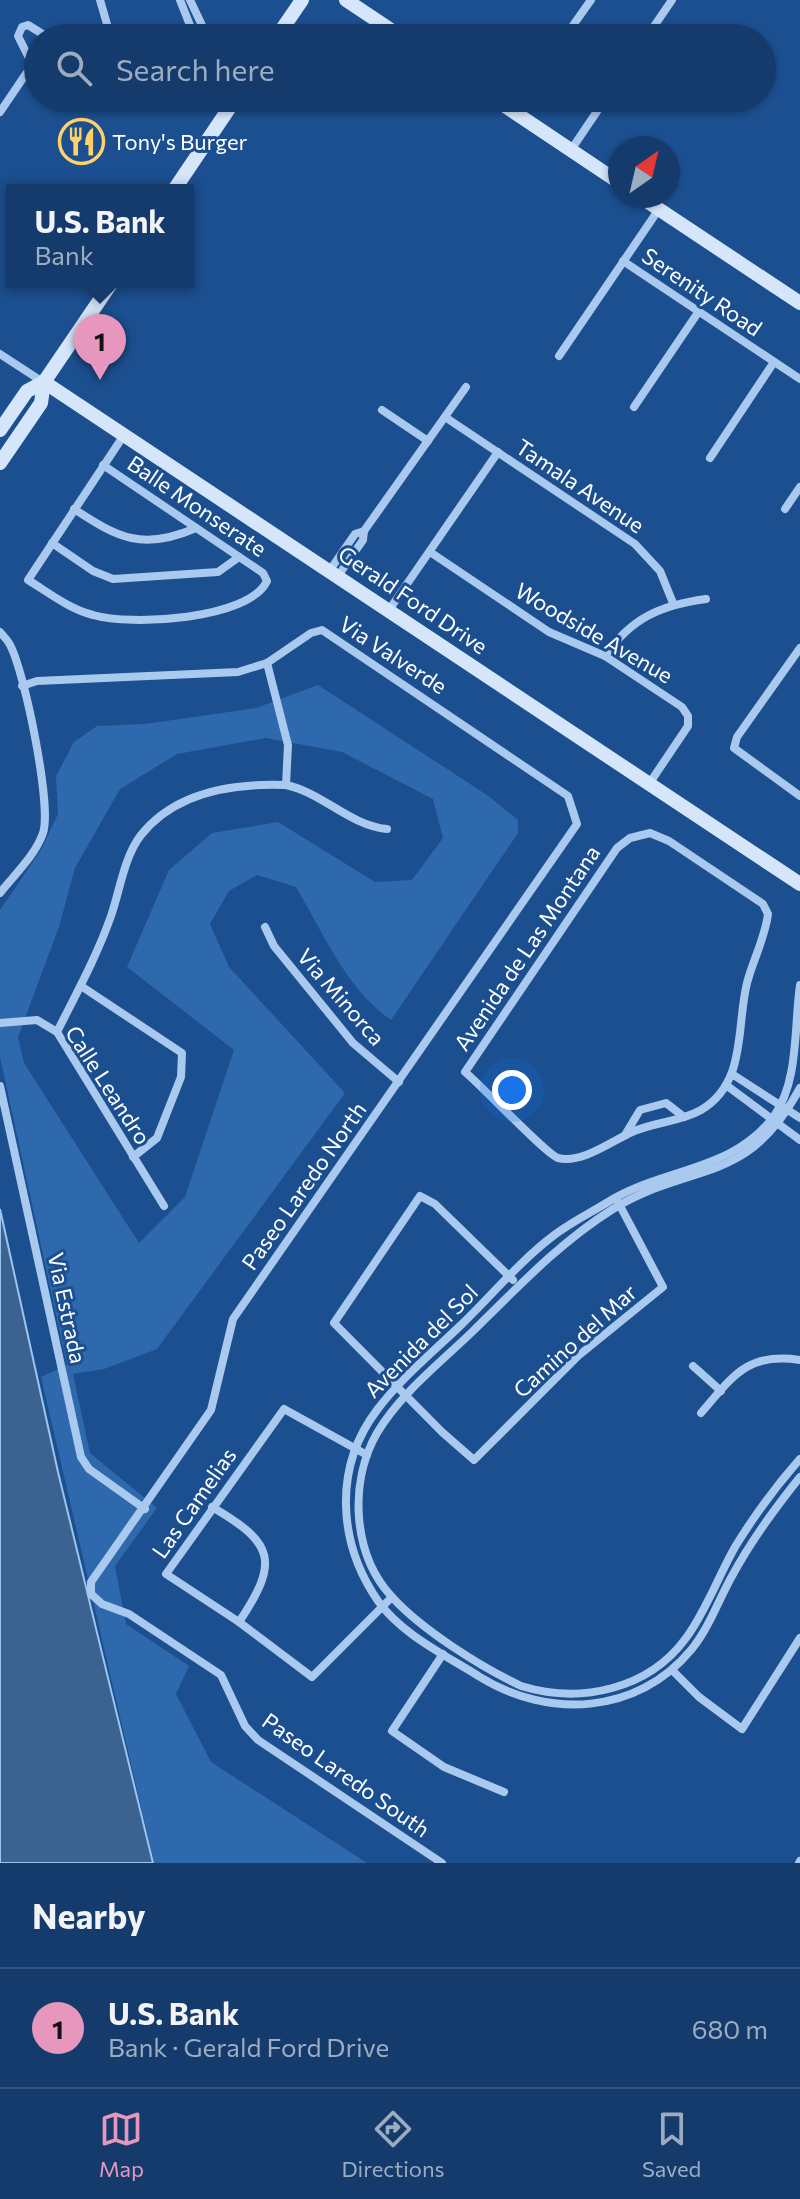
<!DOCTYPE html>
<html lang="en">
<head>
<meta charset="utf-8">
<style>
  :root { --surface:#143b6b; --page:#1d4271; --text:#f1f3f6; --muted:#9dadc1; --line:#33557e; --accent:#e797bd }
  body { margin:0; font-family:Commissioner,sans-serif; background:var(--page); color:var(--text) }
  .compass { position:absolute; left:608px; top:136px; width:72px; height:72px; border-radius:50%; background:var(--surface); box-shadow:0 2px 6px #0004; rotate:34deg }
  .you { position:absolute; left:512px; top:1090px; width:28px; height:28px; margin:-20px; border:6px solid #fff; border-radius:50%; background:#1a73e8; box-shadow:0 0 0 12px #1a73e833 }
  .badge { display:grid; place-items:center; width:52px; height:52px; border-radius:50%; background:var(--accent); color:#111; font-size:26px; font-weight:700 }
  .pin { position:absolute; translate:-50% -66px; filter:drop-shadow(0 2px 4px #0008) }
  .pin::after { content:''; position:absolute; top:42px; width:28px; height:24px; background:inherit; clip-path:polygon(0 0,100% 0,50% 100%) }
  .popup { position:absolute; left:6px; top:184px; width:188px; height:104px; box-sizing:border-box; display:grid; place-content:center; border-radius:0px; background:var(--surface); filter:drop-shadow(0 2px 6px #0005); font-size:26px; white-space:nowrap; color:var(--muted) }
  .popup b { font-size:30px; color:var(--text) }
  .popup::after { content:''; position:absolute; left:50%; top:100%; margin-left:-16px; border:16px solid transparent; border-top-color:var(--surface) }
  .list { margin:0; padding:0; list-style:none }
  h2 { display:flex; justify-content:space-between; align-items:center; height:104px; margin:0; padding:0 32px; font-size:34px }
  h2 small { font-size:26px; font-weight:400; color:var(--muted) }
  .list li { display:grid; grid-template-columns:52px 1fr auto; gap:24px; align-items:center; box-sizing:border-box; height:120px; padding:0 32px; border-top:2px solid var(--line) }
  .list b { display:block; font-size:30px; white-space:nowrap }
  .list p { margin:0; font-size:26px; white-space:nowrap; color:var(--muted) }
  .list em { font-size:26px; font-style:normal; color:var(--muted) }
  .icon { flex:none; width:44px; height:44px; fill:none; stroke:currentColor; stroke-width:2; stroke-linecap:round; stroke-linejoin:round }
  .map { position:relative; flex:none; width:800px; height:1863px; overflow:hidden }
  .search { position:absolute; background:var(--surface); box-shadow:0 2px 6px #0004; left:24px; right:24px; top:24px; height:88px; display:flex; align-items:center; gap:20px; box-sizing:border-box; padding:0 28px; border-radius:44px; color:var(--muted); font-size:30px }
  .sheet { height:224px; background:var(--surface) }
  nav { display:flex; justify-content:space-around; align-items:center; box-sizing:border-box; height:112px; border-top:2px solid var(--line); background:var(--surface); font-size:22px; color:var(--muted) }
  nav a { display:grid; justify-items:center; gap:4px }
  nav .on { color:var(--accent) }
  .map>svg:first-child { display:block }
  .green { fill:#2e69ad; fill-rule:evenodd }
  .water { fill:#3c6290; stroke:#9cc4f0; stroke-width:2 }
  .lines { fill:none; stroke-linecap:round; stroke-linejoin:round }
  .street { stroke:#a9c9ee; stroke-width:8 }
  .secondary { stroke:#d6e6fa; stroke-width:14 }
  .labels { text-anchor:middle; stroke-width:6; stroke-linejoin:round; paint-order:stroke }
  .poi-label { font-size:22px; fill:#fff; stroke:#1b4f8f; text-anchor:start }
  .street-label { font-size:22px; fill:#fff; stroke:#1b4f8f }
</style>
</head>
<body>
<div class="map">
<svg width="800" height="1863" viewBox="0 0 800 1863">
  <rect width="100%" height="100%" fill="#1b4f8f"/>
  <path class="green" d="M318 685 487 795 518 820V833L391 1020C347 990 322 931 296 887L257 875 229 891 210 924 229 967 345 1093 157 1349 104 1369 73 1374 90 1453 157 1508 115 1566 126 1624 189 1666 176 1694 211 1762 367 1863H154L41 1377 67 1365 0 1057V910L41 850 58 814 56 776 74 742 97 726 145 724 256 708ZM266 738 342 752 433 799 443 838 412 880 375 882 278 822 212 833 169 870 127 967 234 1050 185 1197 139 1243 24 1063 18 1037 59 927 75 868 120 789 177 754Z"/>
  <path class="water" d="M0 1209 58 1472 153 1863H0Z"/>
  <g class="lines">
    <g class="street">
      <path d="M100 0 111 38"/>
      <path d="M180 0 195 38"/>
      <path d="M190 0 208 38"/>
      <path d="M564 38 591 0"/>
      <path d="M646 38 672 0"/>
      <path d="M32 64 18 36 22 27 28 25 49 38"/>
      <path d="M136 98H157"/>
      <path d="M0 112 38 56"/>
      <path d="M513 112 523 98"/>
      <path d="M571 150 606 98"/>
      <path d="M623 261 800 379"/>
      <path d="M0 354 43 382"/>
      <path d="M559 356 659 209"/>
      <path d="M634 407 699 311"/>
      <path d="M382 410 428 441"/>
      <path d="M445 417 635 544 660 571 673 603"/>
      <path d="M710 458 774 362"/>
      <path d="M103 465 263 573 267 581C249 620 130 626 93 615 69 609 48 592 28 580L124 435"/>
      <path d="M74 509C118 538 143 551 196 528"/>
      <path d="M785 509 800 487"/>
      <path d="M52 543 93 571 113 579 218 572 239 557"/>
      <path d="M430 552 549 632 605 656 682 707 688 716V726L649 784"/>
      <path d="M330 570 355 534 364 531"/>
      <path d="M338 576 363 540 364 531 466 387"/>
      <path d="M389 610 498 452"/>
      <path d="M0 632C4 637 9 641 11 647 25 675 52 806 43 833 35 856 14 875 0 893"/>
      <path d="M800 648 737 737 734 748 800 796"/>
      <path d="M605 656C631 618 661 605 706 599"/>
      <path d="M22 686 37 681 238 672 267 663 311 633 322 630 568 796 577 824 233 1319 211 1410 91 1582V1594L102 1604 129 1614 221 1675 245 1726 258 1740 442 1863"/>
      <path d="M286 785C323 793 349 825 387 829"/>
      <path d="M650 833 669 841 763 904 768 914C765 938 753 960 747 983 736 1027 747 1083 701 1110 680 1122 654 1122 632 1132 612 1141 582 1164 558 1158 547 1155 481 1085 465 1072L617 848 630 838Z"/>
      <path d="M265 927 274 946 353 1043 399 1082"/>
      <path d="M800 985C794 1026 799 1081 774 1116 735 1170 666 1168 613 1199 594 1211 571 1222 553 1236 520 1261 491 1296 461 1325 433 1352 400 1379 377 1410 333 1468 338 1543 378 1601 401 1634 447 1656 480 1677 548 1719 637 1715 691 1650 709 1628 718 1601 732 1576 751 1541 775 1508 800 1477"/>
      <path d="M81 986 182 1053 181 1077 157 1138 133 1157"/>
      <path d="M0 1023 37 1020 57 1032 164 1206"/>
      <path d="M57 1032C76 994 97 956 111 916 120 890 124 857 141 835 175 792 234 783 286 785L288 745 267 663"/>
      <path d="M732 1074 800 1118"/>
      <path d="M726 1085 800 1140"/>
      <path d="M0 1086 81 1457 89 1469 145 1509"/>
      <path d="M800 1088C746 1188 693 1160 613 1209 560 1242 517 1288 472 1332 440 1363 400 1394 377 1433 349 1482 352 1554 392 1597 422 1630 481 1667 521 1686 580 1704 648 1690 686 1638 706 1611 718 1577 735 1547 754 1516 776 1486 800 1459"/>
      <path d="M625 1135 640 1110 666 1103 684 1117"/>
      <path d="M513 1280 435 1204 420 1196 334 1323 442 1432 474 1460 578 1356 663 1287 618 1202"/>
      <path d="M693 1366 721 1391"/>
      <path d="M701 1413C733 1376 747 1352 800 1360"/>
      <path d="M367 1455 284 1409 166 1574 239 1622 312 1677 392 1597"/>
      <path d="M212 1507C274 1543 280 1561 239 1622"/>
      <path d="M443 1654 392 1731 444 1767 504 1792"/>
      <path d="M672 1670 699 1697 742 1729 800 1638"/>
      <path d="M799 1863 800 1861"/>
    </g>
    <g class="secondary">
      <path d="M346 0 403 38"/>
      <path d="M276 38 302 0"/>
      <path d="M493 98 620 183"/>
      <path d="M174 190 236 98"/>
      <path d="M639 196 800 303"/>
      <path d="M44 382 800 884"/>
      <path d="M0 430 27 391 44 382"/>
      <path d="M0 463 41 403 44 382 112 282"/>
    </g>
  </g>
  <defs>
    <symbol id="restaurant-ring" viewBox="-11 -11 22 22"><circle r="9.5" fill="#1b4f8f" stroke="#ffd166" stroke-width="1.5"/><path d="M-5-6h1v4h1v-4h1v4h1v-4h1v5L-1.5 .5V6h-2V.5L-5-1ZM5-6V6H3V1.5H1.5Q1.5-4 5-6Z" fill="#ffd166"/></symbol>
  </defs>
  <g fill-rule="evenodd">
    <use href="#restaurant-ring" x="56" y="116" width="51" height="51"/>
  </g>
  <g class="labels">
    <g class="poi-label">
      <text x="112" y="150">Tony's Burger</text>
    </g>
    <g class="street-label">
      <text transform="translate(702 292) rotate(34)" y="8">Serenity Road</text>
      <text transform="translate(580 486) rotate(34)" y="8">Tamala Avenue</text>
      <text transform="translate(197 506) rotate(34)" y="8">Balle Monserate</text>
      <text transform="translate(413 600) rotate(34)" y="8">Gerald Ford Drive</text>
      <text transform="translate(594 633) rotate(30)" y="8">Woodside Avenue</text>
      <text transform="translate(393 655) rotate(33)" y="8">Via Valverde</text>
      <text transform="translate(527 948) rotate(-56)" y="8">Avenida de Las Montana</text>
      <text transform="translate(341 997) rotate(49)" y="8">Via Minorca</text>
      <text transform="translate(108 1085) rotate(57)" y="8">Calle Leandro</text>
      <text transform="translate(304 1186) rotate(-55)" y="8">Paseo Laredo North</text>
      <text transform="translate(67 1308) rotate(78)" y="8">Via Estrada</text>
      <text transform="translate(421 1341) rotate(-45)" y="8">Avenida del Sol</text>
      <text transform="translate(575 1341) rotate(-42)" y="8">Camino del Mar</text>
      <text transform="translate(194 1503) rotate(-55)" y="8">Las Camelias</text>
      <text transform="translate(346 1775) rotate(35)" y="8">Paseo Laredo South</text>
    </g>
  </g>
</svg>
<svg class="compass" viewBox="-18 -18 36 36"><path d="M0-13l5 13h-10z" fill="#e53935"/><path d="M0 13l5-13h-10z" fill="#9dadc1"/></svg>
<div class="you"></div>
<div class="pin badge" style="left:100px;top:380px">1</div>
<div class="popup"><b>U.S. Bank</b>Bank</div>
<div class="search"><svg class="icon" aria-label="search" viewBox="0 0 24 24"><circle cx="10" cy="10" r="6"/><path d="M15 15l6 6"/></svg>Search here</div>
</div>
<section class="sheet">
<h2>Nearby<small></small></h2>
<ul class="list">
<li><span class="badge">1</span><div><b>U.S. Bank</b><p>Bank · Gerald Ford Drive</p></div><em>680 m</em></li>
</ul>
</section>
<nav>
<a class="on"><svg class="icon" aria-label="map" viewBox="0 0 24 24"><path d="M3 6l6-2 6 2 6-2v14l-6 2-6-2-6 2zM9 4v14M15 6v14"/></svg>Map</a>
<a><svg class="icon" aria-label="directions" viewBox="0 0 24 24"><path d="M12 3l9 9-9 9-9-9zM9 14v-3h6M13 9l2 2-2 2"/></svg>Directions</a>
<a><svg class="icon" aria-label="saved" viewBox="0 0 24 24"><path d="M7 4h10v16l-5-4-5 4z"/></svg>Saved</a>
</nav>
</body>
</html>
